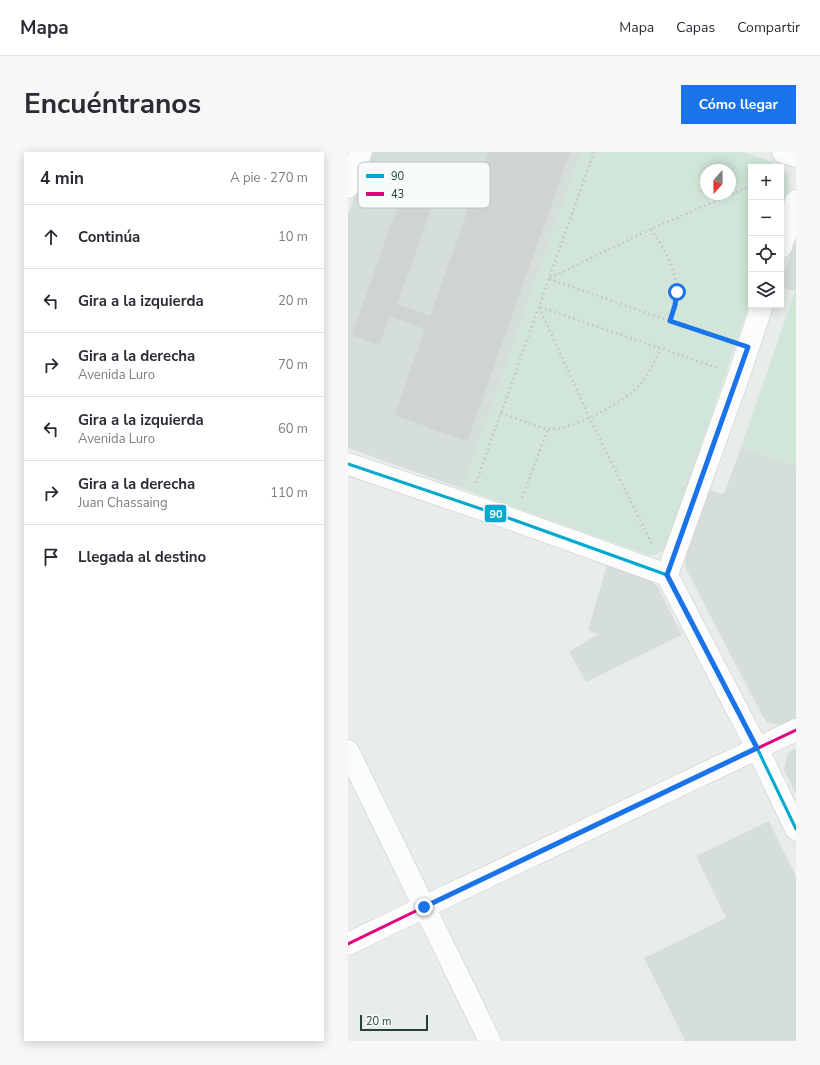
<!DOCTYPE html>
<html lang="es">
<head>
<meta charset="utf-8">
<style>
  :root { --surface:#fff; --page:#f7f7f7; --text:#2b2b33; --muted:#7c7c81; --line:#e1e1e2; --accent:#1a73e8 }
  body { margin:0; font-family:"Nunito Sans",sans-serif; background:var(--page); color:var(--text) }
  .controls { position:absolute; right:12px; top:12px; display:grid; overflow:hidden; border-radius:0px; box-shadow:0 2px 10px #0003 }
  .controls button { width:36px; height:36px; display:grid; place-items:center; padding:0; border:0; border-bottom:1px solid var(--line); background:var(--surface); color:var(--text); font:20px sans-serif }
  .compass { position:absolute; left:352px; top:12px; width:36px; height:36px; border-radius:50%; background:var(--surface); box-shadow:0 2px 10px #0003; rotate:200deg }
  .scale { position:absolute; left:12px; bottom:10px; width:68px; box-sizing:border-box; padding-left:4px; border:2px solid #24423a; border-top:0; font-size:11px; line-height:14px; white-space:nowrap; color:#24423a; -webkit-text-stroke:3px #f7fbf9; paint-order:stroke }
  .stop { position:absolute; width:12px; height:12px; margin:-9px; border:3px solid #1a73e8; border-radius:50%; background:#fff }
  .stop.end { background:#1a73e8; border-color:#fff; box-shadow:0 1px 4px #0008 }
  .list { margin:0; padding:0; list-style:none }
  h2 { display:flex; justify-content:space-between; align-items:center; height:52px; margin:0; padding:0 16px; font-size:17px }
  h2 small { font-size:13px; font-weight:400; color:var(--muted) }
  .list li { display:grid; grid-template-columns:26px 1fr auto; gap:12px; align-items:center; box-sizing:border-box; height:64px; padding:0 16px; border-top:1px solid var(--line) }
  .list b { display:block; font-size:15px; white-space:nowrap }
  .list p { margin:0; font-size:13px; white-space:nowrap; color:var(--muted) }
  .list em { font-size:13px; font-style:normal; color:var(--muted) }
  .icon { flex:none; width:22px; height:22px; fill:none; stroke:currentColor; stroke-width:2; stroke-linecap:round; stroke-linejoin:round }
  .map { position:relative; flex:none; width:448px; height:889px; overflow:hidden; border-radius:0px }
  header { display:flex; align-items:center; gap:24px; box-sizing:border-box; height:56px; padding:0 20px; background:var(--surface); border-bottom:1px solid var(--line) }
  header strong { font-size:19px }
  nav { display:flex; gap:22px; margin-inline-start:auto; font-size:14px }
  .intro { display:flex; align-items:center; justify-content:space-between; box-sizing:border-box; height:96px; padding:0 24px }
  h1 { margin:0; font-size:28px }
  .button { padding:10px 18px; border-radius:0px; background:var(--accent); color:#fff; font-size:14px; font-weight:700 }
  main { display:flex; gap:24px; padding:0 24px }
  aside { flex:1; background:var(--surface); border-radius:0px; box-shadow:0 2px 10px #0003 }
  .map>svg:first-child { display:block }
  .built { fill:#d6dedb }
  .green { fill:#d1e6d8; fill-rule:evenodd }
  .building { fill:#cfd4d2; stroke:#d1d6d4 }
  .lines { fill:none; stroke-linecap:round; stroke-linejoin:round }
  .street-casing { stroke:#c5cac8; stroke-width:23 }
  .path { stroke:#c3ccca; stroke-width:2.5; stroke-dasharray:2 3; stroke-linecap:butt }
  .street { stroke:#fcfcfc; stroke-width:22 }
  .bus-1-casing { stroke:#f7fbf9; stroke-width:6 }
  .bus-2-casing { stroke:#f7fbf9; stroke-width:6 }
  .bus-1 { stroke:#00a9ce; stroke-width:3 }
  .bus-2 { stroke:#e5007d; stroke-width:3 }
  .route { stroke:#1a73e8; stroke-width:5 }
  .key { fill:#f7fbf9; stroke:#b8c4c0; stroke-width:1 }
  .key-label { font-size:11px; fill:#24423a }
  .line-badge { stroke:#f7fbf9; stroke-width:1.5 }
  .badge-label { font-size:11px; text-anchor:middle; font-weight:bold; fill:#fff }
</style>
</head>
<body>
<header>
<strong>Mapa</strong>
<nav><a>Mapa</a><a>Capas</a><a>Compartir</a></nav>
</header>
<div class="intro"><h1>Encuéntranos</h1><a class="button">Cómo llegar</a></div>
<main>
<aside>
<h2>4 min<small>A pie · 270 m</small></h2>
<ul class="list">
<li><svg class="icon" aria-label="ahead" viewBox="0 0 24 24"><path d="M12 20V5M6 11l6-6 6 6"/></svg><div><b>Continúa</b></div><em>10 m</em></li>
<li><svg class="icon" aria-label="left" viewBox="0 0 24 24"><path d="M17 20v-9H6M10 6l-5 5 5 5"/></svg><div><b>Gira a la izquierda</b></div><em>20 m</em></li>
<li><svg class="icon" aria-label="right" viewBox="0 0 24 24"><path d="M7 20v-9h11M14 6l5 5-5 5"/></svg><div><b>Gira a la derecha</b><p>Avenida Luro</p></div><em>70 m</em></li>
<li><svg class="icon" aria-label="left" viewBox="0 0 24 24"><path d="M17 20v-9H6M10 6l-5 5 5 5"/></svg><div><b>Gira a la izquierda</b><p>Avenida Luro</p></div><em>60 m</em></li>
<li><svg class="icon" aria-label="right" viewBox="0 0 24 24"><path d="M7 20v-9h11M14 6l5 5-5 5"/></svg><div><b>Gira a la derecha</b><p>Juan Chassaing</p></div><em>110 m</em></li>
<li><svg class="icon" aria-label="arrive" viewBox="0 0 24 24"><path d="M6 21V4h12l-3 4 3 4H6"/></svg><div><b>Llegada al destino</b></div></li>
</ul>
</aside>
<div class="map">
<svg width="448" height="889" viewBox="0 0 448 889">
  <rect width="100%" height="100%" fill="#e8edeb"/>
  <g class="built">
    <path d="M23 0H233L115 337 0 296V63Z"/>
    <path d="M448 86V140L433 135V131Z"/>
    <path d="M393 295 448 314V566L435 573 427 572 419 570 414 563 339 419 337 411 338 401 361 338 376 342Z"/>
    <path d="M259 413 300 426 310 435 334 483 238 530 221 500 250 482 240 478Z"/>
    <path d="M448 596V642L436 618 438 608 441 600Z"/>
    <path d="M421 669 448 724V889H337L296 806 378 766 348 704Z"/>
  </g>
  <g class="green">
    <path d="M233 0H395L426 11 432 15H403V148L319 393 314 399 303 404 115 337ZM358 18H382V42H358Z"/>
    <path d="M433 16C448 28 438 46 433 61Z"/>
    <path d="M447 140H448V314L393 295Z"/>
  </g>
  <g class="building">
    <path d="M141 0H222L119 289 47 263 77 177 41 164 31 193 4 183 61 23 91 34 49 152 82 164Z"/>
    <path d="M356 28 358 29V42L352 40Z"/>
  </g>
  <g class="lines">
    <defs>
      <g id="street">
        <path d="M435 0 448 4"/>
        <path d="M0 35 13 0"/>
        <path d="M433 95 448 49"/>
        <path d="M0 312 166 368 319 423 409 596 448 677"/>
        <path d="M319 423 391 223 414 153"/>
        <path d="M0 599 142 889"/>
        <path d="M0 792 76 755 448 578"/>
      </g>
    </defs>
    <use href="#street" class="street-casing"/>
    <g class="path">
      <path d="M303 77C318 100 334 125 327 154 325 159 323 164 322 169"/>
      <path d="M202 126 303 77 403 34"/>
      <path d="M201 127 380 189"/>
      <path d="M191 155 241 265 305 394"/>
      <path d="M192 155 370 216"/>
      <path d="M153 261C164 265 175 269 185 273 190 274 195 277 200 277 224 279 277 250 293 232 301 221 307 210 312 197"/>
      <path d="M128 331 246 0"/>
      <path d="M174 346 200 277"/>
    </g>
    <use href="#street" class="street"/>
    <defs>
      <path id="bus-1" d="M0 312 166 368 319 423 409 596 448 677"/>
      <path id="bus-2" d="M0 792 76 755 448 578"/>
    </defs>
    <use href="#bus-1" class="bus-1-casing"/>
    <use href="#bus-2" class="bus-2-casing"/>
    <use href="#bus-1" class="bus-1"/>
    <use href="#bus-2" class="bus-2"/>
  </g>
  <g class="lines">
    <path class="route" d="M76 755 409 596 319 423 400 195 322 169 327 153 329 140"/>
  </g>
  <rect x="10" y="10" width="132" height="46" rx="6" class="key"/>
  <rect x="18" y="22" width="18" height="4" fill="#00a9ce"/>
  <rect x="18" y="40" width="18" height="4" fill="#e5007d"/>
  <g class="key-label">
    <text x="43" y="28">90</text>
    <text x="43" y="46">43</text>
  </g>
  <rect class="line-badge" x="136" y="352" width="23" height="19" rx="4" fill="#00a9ce"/>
  <g class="badge-label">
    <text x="148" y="366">90</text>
  </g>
</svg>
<div class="controls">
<button>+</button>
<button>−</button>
<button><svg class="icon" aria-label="locate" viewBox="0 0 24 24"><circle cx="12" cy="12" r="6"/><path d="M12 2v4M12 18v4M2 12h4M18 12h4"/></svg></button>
<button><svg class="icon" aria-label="layers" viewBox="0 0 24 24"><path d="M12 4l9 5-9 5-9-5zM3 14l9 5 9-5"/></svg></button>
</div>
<svg class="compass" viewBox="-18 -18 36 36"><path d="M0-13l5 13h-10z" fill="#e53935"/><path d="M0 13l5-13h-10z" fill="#7c7c81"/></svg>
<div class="scale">20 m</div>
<div class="stop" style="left:329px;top:140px"></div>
<div class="stop end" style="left:76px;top:755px"></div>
</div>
</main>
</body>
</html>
